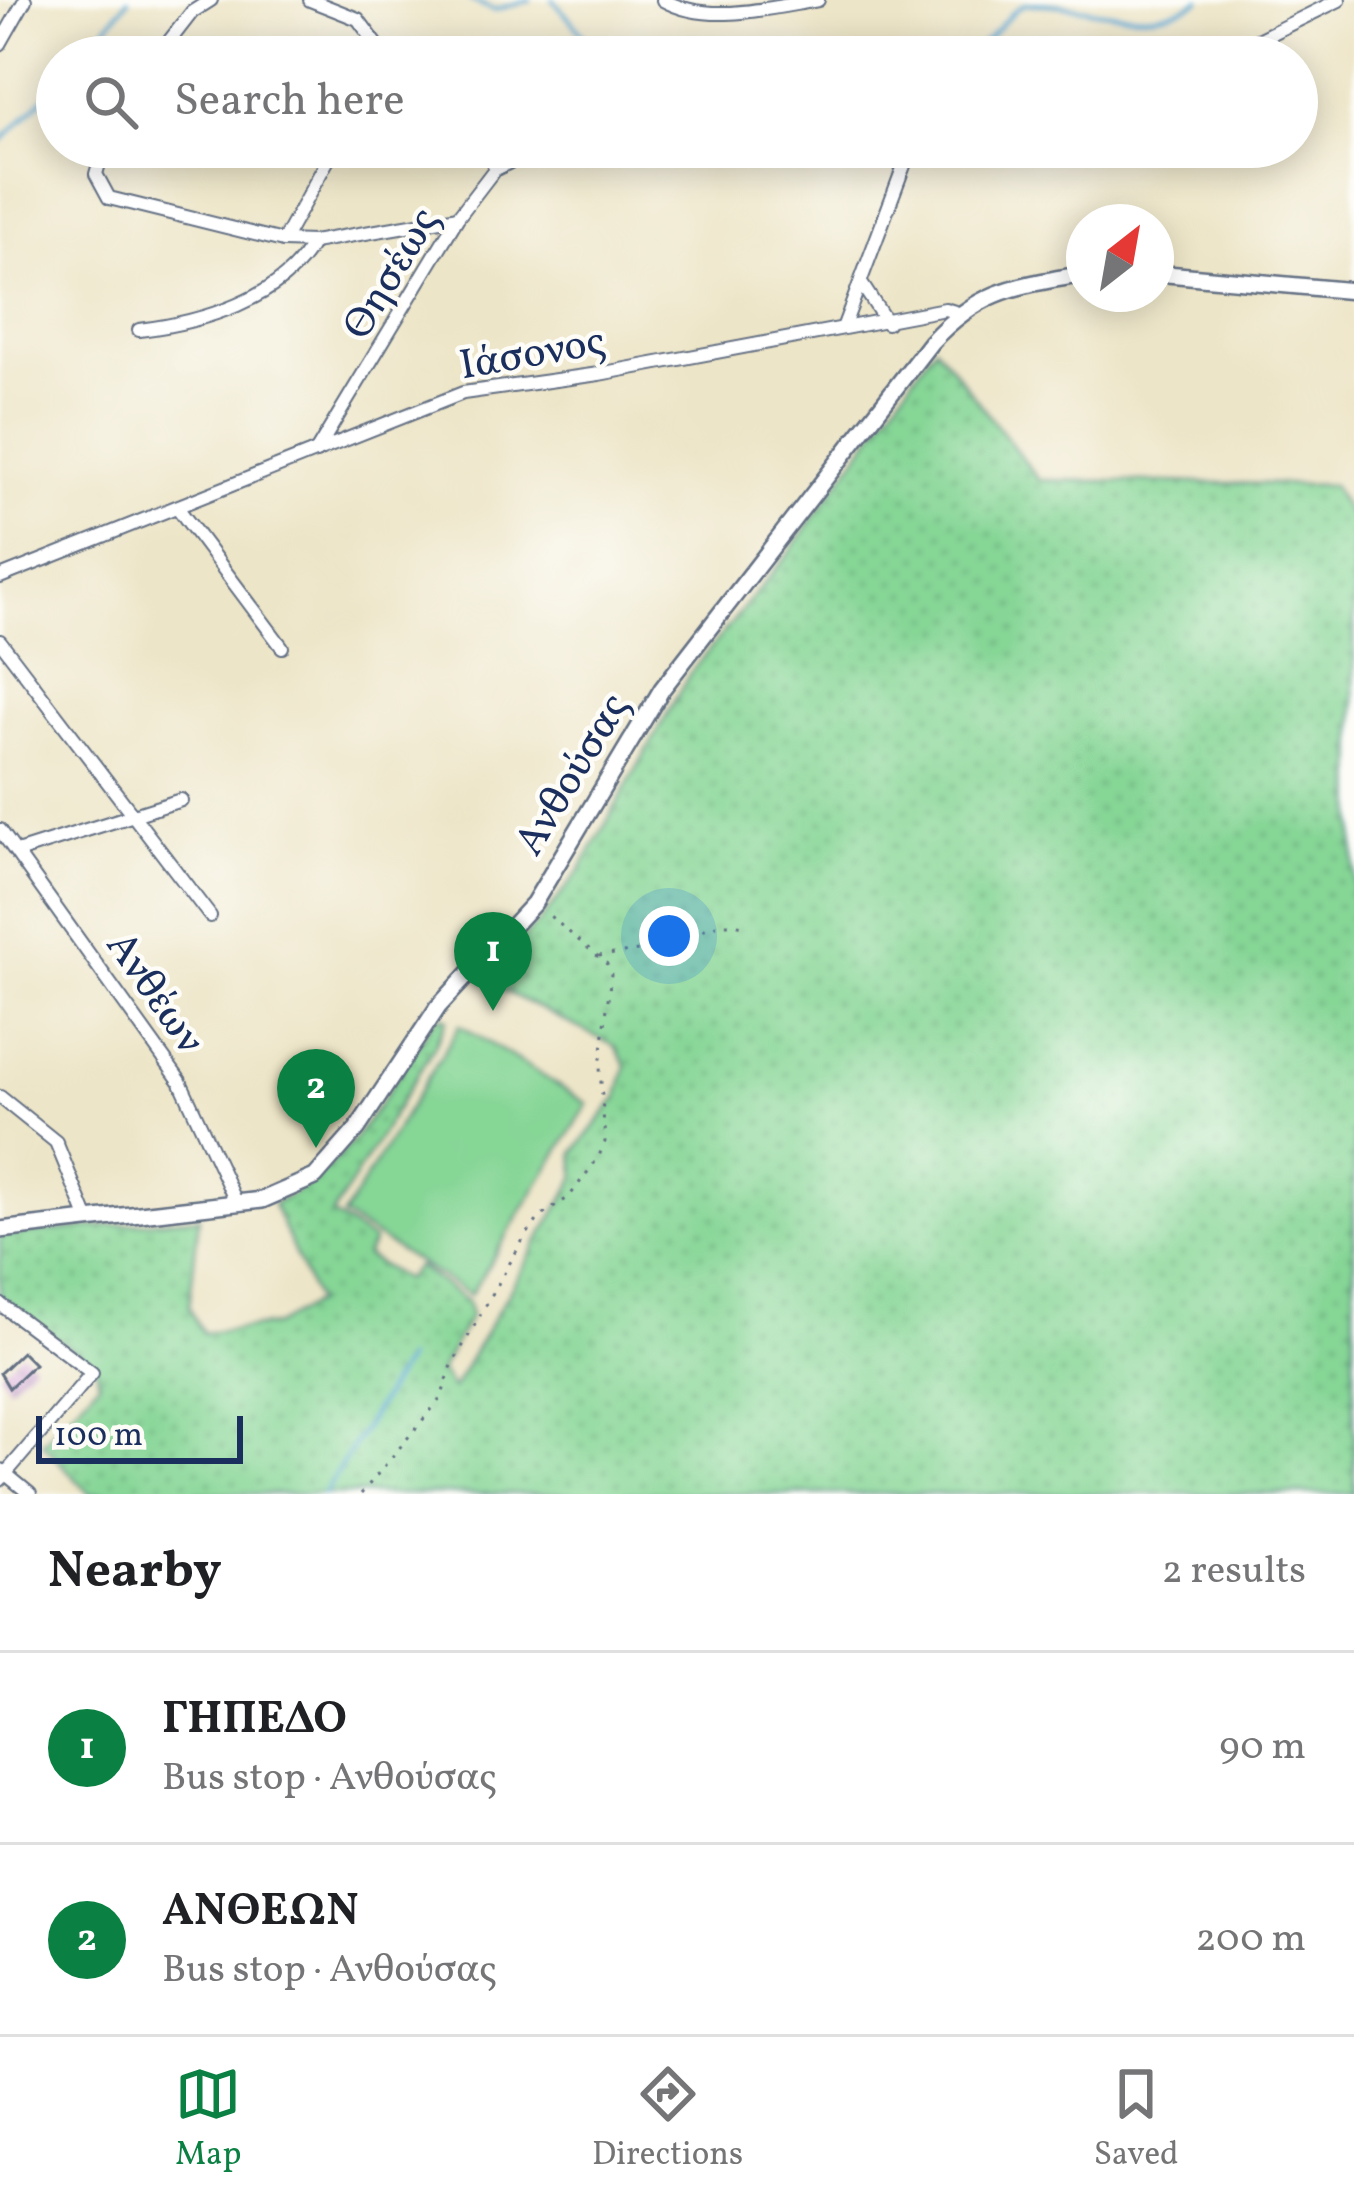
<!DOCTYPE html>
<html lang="en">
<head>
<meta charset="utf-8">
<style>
  :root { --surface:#fff; --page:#f2f2f2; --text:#202124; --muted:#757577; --line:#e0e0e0; --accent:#0b8043 }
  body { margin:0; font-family:Vollkorn,serif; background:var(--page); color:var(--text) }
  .compass { position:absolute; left:1066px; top:204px; width:108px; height:108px; border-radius:50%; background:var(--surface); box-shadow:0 6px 30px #0003; rotate:31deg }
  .scale { position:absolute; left:36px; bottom:30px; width:207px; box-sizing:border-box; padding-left:12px; border:6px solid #1b2f5e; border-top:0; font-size:33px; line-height:42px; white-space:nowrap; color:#1b2f5e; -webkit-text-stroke:9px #fdfcf7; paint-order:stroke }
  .you { position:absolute; left:669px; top:936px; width:42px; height:42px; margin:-30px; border:9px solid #fff; border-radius:50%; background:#1a73e8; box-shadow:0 0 0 18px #1a73e833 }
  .badge { display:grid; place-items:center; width:78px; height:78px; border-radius:50%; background:var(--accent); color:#fff; font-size:39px; font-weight:700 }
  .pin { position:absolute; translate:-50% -99px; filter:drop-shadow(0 3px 6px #0008) }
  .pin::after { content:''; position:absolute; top:63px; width:42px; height:36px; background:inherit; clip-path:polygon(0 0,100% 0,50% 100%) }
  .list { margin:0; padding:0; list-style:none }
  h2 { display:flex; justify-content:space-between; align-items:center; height:156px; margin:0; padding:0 48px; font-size:51px }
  h2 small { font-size:39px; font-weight:400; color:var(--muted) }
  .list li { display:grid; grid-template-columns:78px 1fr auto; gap:36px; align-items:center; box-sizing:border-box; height:192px; padding:0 48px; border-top:3px solid var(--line) }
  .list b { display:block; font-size:45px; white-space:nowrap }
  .list p { margin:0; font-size:39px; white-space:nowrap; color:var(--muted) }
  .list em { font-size:39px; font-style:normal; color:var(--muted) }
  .icon { flex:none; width:66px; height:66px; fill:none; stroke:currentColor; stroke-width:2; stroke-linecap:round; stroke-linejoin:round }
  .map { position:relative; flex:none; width:1354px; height:1494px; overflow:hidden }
  .search { position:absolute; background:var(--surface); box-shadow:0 6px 30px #0003; left:36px; right:36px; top:36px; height:132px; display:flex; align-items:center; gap:30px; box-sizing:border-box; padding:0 42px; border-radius:66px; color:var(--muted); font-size:45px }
  .sheet { height:540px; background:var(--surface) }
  nav { display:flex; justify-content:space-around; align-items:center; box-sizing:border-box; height:168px; border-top:3px solid var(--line); background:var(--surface); font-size:33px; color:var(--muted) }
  nav a { display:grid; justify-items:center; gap:6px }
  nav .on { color:var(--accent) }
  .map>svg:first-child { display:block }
  .grass { fill:url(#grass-dots); stroke:#50827a; stroke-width:3 }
  .park { fill:#86d696; stroke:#50827a; stroke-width:3 }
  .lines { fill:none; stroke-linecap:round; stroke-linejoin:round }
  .stream { stroke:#59a8d2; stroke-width:4.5 }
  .building { fill:url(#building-cross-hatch) }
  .minor-casing { stroke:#646f83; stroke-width:16 }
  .tertiary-casing { stroke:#646f83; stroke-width:20 }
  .path { stroke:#646f83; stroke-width:3; stroke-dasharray:3 9; stroke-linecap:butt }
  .minor { stroke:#fff; stroke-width:12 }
  .tertiary { stroke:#fff; stroke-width:15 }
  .labels { text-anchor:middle; stroke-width:9; stroke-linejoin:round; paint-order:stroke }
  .street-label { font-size:42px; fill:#1b2f5e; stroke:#fdfcf7 }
</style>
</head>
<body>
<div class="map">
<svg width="1354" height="1494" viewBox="0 0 1354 1494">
  <defs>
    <pattern id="grass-dots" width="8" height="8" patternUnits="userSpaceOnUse" patternTransform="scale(3)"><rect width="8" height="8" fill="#86d696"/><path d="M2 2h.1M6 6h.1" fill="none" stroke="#73b884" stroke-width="1.8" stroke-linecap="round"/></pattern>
    <pattern id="building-cross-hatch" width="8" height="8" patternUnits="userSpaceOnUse" patternTransform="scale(3)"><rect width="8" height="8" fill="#d8a9da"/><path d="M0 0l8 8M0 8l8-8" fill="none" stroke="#ae8ab4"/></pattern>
  </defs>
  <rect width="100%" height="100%" fill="#fdfcf7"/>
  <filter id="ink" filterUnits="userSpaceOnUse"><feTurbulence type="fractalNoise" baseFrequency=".00833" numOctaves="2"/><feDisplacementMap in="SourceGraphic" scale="24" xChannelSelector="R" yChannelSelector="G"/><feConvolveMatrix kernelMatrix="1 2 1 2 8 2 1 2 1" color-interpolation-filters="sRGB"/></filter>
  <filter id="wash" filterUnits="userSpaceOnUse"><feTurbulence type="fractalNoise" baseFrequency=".004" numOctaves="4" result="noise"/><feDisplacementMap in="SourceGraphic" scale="48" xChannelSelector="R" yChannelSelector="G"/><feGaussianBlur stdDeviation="2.7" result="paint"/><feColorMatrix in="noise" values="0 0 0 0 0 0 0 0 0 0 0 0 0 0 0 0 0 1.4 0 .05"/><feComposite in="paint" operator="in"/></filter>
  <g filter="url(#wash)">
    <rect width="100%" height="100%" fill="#ede5c7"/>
    <path class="grass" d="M935 346 1039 480 1332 485 1354 524V1494H90L42 1443 99 1382 96 1367 0 1296V1236L199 1217 189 1307 203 1333 276 1325 316 1302 273 1204C349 1172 389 1085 435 1019L442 1016 447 1019 434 1047 332 1215 373 1241 366 1256 405 1280 417 1266 468 1302 470 1316 440 1370 452 1389 576 1177 574 1153 618 1097 626 1065 615 1046 482 980 542 919 579 872 690 673 789 553Z"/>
    <path class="park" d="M460 1025 588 1104 470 1295 343 1216Z"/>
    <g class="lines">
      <g class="stream">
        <path d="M470 0 494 10 530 0"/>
        <path d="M553 0 603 57"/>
        <path d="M82 57 128 0"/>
        <path d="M855 57C891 56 954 65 984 42 998 32 1010 10 1026 4 1085 0 1144 35 1200 0"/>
        <path d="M0 142 57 85"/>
        <path d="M324 1494 406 1359"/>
      </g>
    </g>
    <g id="blocks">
      <path class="building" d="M22 1352 34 1364 9 1388 0 1373Z"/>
    </g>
  </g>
  <g filter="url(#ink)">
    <use href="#blocks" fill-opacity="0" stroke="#646f83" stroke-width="3"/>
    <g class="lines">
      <defs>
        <g id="minor">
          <path d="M310 0 358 19 386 57"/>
          <path d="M663 0C708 25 769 8 818 0"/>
          <path d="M0 44 25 0"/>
          <path d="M157 57 192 12 211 0"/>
          <path d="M1223 57 1339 0"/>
          <path d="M104 147 96 174 109 198 283 241 313 242 458 217"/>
          <path d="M494 170 495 147"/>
          <path d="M283 241 335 147"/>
          <path d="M861 283 887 323"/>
          <path d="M843 328 911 147"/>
          <path d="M139 330C198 323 283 300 313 242"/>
          <path d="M316 452 458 217 494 170 516 159 614 147"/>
          <path d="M177 507 282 647"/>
          <path d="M0 577 463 393 599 374 945 309 958 313"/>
          <path d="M0 641 210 916"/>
          <path d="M0 830 180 1081 237 1204"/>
          <path d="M17 852 181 800"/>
          <path d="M0 1097 56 1142 88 1220"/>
          <path d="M0 1304 92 1373 0 1480"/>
          <path d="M1 1470 30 1494"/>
        </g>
        <g id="tertiary">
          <path d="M1156 273 1354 291"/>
          <path d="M0 1230 262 1200 315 1177 357 1129 438 1007 534 903 662 689 931 342C980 289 1016 286 1084 274"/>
        </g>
      </defs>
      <use href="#minor" class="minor-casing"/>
      <use href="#tertiary" class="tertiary-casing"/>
      <g class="path">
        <path d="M599 956C621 953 644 951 665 946 697 937 712 916 746 927"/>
        <path d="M361 1494 441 1398 452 1365 524 1238 540 1217 569 1197 598 1158 605 1142 600 1067 611 974 607 964 545 912"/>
      </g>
      <use href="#minor" class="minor"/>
      <use href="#tertiary" class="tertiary"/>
    </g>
  </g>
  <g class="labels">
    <g class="street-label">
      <text transform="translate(389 272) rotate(-59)" y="15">Θησέως</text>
      <text transform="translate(532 351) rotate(-10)" y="15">Ιάσονος</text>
      <text transform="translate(570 773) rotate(-59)" y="15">Ανθούσας</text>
      <text transform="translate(157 991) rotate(55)" y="15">Ανθέων</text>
    </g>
  </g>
</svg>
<svg class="compass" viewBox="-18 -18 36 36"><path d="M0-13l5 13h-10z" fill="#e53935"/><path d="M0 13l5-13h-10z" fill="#757577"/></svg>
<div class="scale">100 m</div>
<div class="you"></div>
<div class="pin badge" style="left:493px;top:1011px">1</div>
<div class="pin badge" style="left:316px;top:1148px">2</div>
<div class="search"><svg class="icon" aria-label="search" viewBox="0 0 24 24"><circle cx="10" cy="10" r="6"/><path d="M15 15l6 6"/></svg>Search here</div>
</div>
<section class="sheet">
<h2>Nearby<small>2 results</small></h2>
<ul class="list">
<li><span class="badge">1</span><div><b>ΓΗΠΕΔΟ</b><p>Bus stop · Ανθούσας</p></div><em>90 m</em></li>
<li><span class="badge">2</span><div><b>ΑΝΘΕΩΝ</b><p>Bus stop · Ανθούσας</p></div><em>200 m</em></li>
</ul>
</section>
<nav>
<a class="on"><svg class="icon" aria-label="map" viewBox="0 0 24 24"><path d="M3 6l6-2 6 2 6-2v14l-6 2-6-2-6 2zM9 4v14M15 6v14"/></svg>Map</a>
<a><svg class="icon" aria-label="directions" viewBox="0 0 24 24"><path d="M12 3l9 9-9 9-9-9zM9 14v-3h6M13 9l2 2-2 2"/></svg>Directions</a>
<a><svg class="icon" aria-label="saved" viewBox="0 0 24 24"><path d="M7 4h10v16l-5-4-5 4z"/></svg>Saved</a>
</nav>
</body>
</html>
